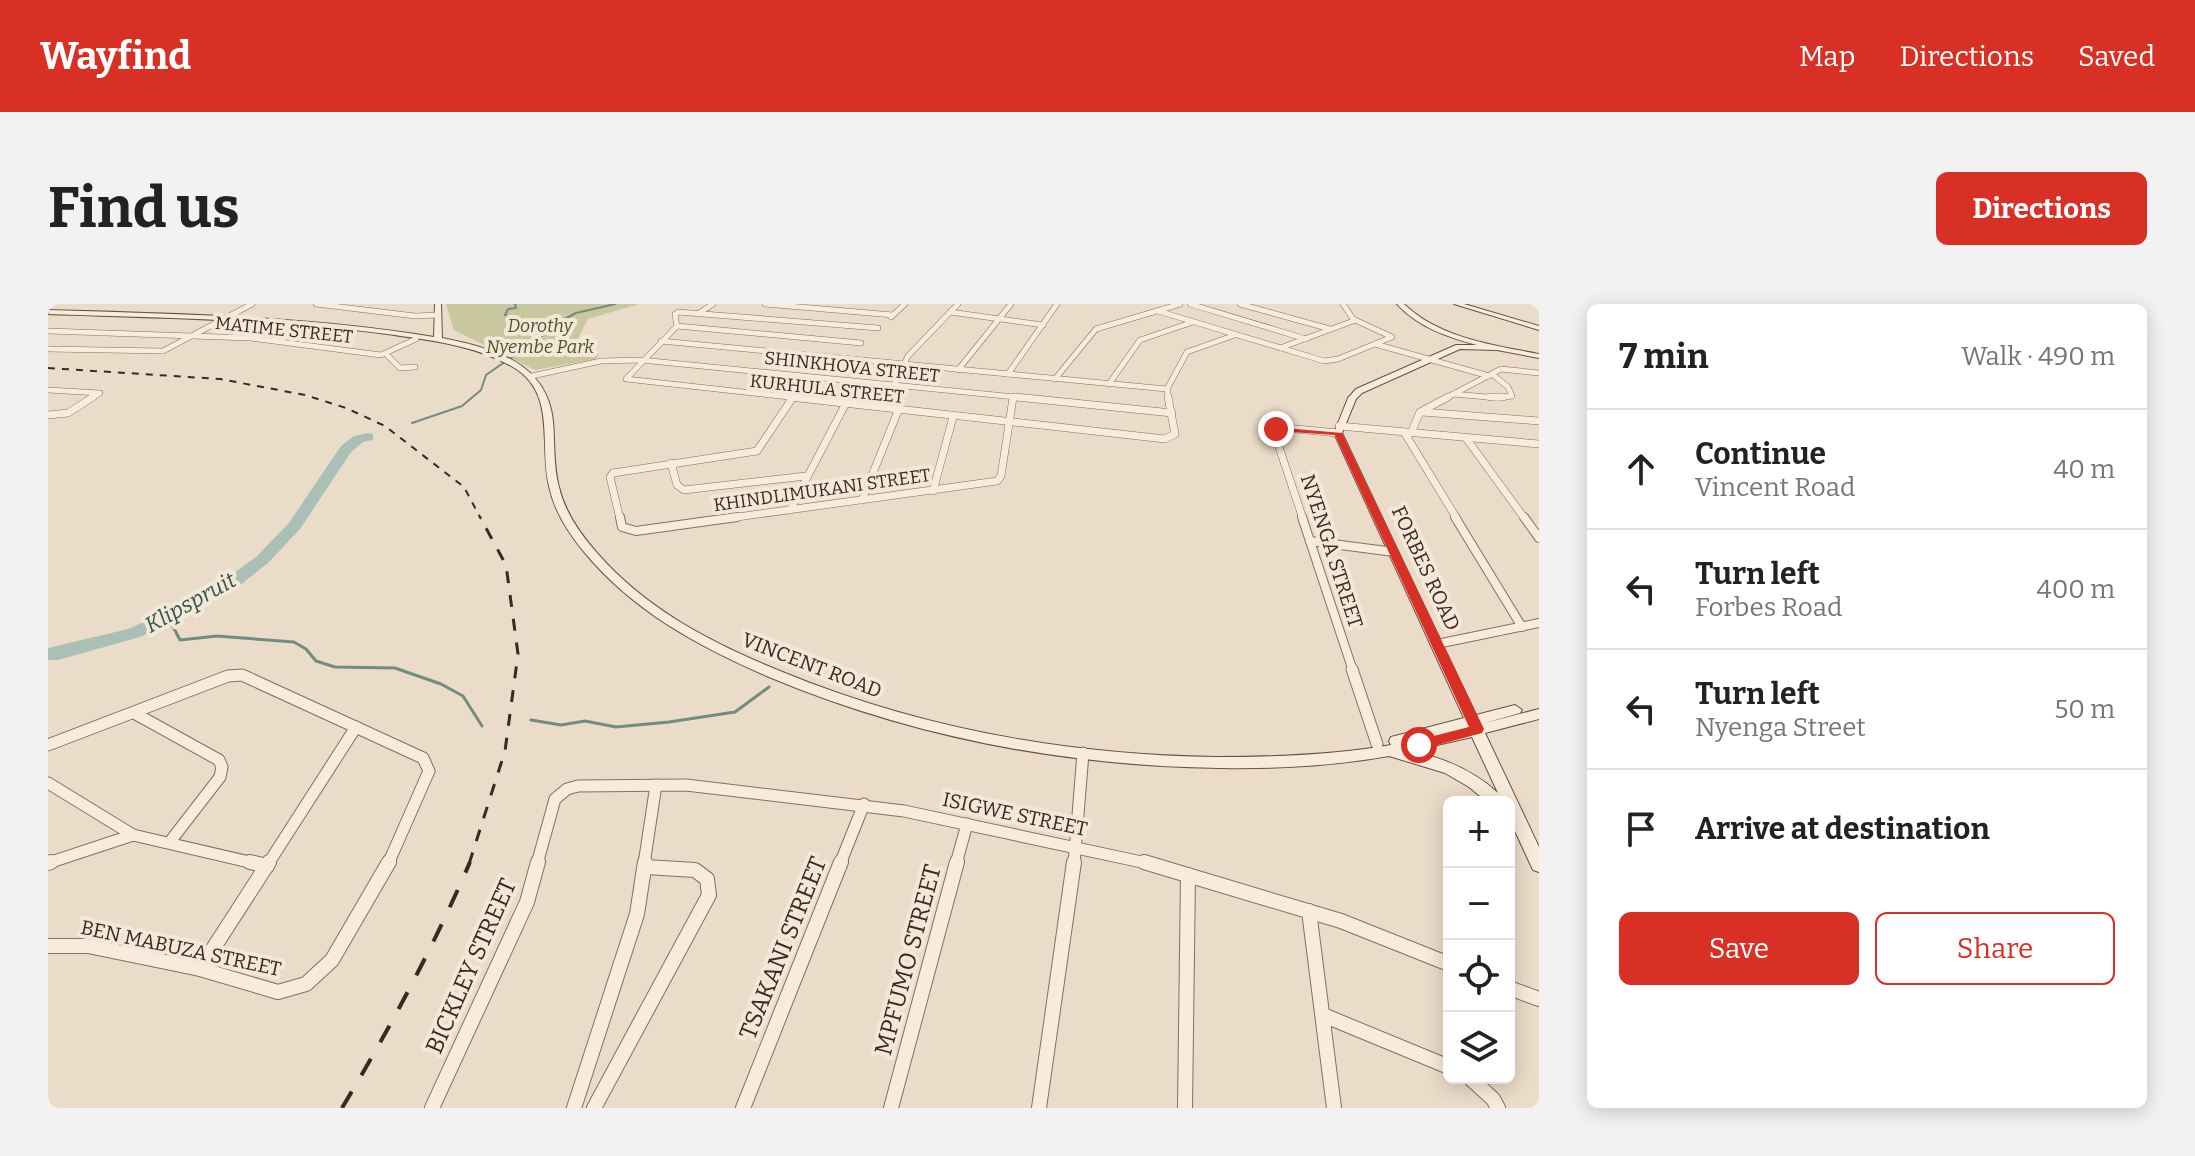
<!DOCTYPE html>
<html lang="en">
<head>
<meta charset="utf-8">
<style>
  :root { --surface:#fff; --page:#f2f2f2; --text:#222; --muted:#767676; --line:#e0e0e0; --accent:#d93025 }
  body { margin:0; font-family:Bitter,serif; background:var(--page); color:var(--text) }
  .controls { position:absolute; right:24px; bottom:24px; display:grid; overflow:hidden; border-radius:12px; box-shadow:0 4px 20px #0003 }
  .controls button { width:72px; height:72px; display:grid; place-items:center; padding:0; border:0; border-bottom:2px solid var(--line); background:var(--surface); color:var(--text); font:40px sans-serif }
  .stop { position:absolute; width:24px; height:24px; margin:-18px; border:6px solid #d93025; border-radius:50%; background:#fff }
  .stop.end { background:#d93025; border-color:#fff; box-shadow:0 2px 8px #0008 }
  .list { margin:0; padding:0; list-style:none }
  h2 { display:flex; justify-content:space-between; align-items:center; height:104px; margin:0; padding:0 32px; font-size:34px }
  h2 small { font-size:26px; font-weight:400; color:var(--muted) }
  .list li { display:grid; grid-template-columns:52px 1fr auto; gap:24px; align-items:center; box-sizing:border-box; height:120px; padding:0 32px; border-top:2px solid var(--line) }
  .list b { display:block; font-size:30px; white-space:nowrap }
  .list p { margin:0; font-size:26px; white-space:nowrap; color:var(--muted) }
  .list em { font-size:26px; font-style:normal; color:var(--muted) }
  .actions { display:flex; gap:16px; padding:24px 32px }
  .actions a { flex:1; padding:18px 0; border:2px solid var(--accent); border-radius:12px; text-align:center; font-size:28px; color:var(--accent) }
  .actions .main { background:var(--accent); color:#fff }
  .icon { flex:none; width:44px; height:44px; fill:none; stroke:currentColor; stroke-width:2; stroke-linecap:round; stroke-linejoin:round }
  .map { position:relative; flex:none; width:1491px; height:804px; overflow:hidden; border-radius:12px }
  header { display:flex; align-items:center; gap:48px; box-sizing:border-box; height:112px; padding:0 40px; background:var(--accent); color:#fff }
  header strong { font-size:38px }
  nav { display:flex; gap:44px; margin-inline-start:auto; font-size:28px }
  .intro { display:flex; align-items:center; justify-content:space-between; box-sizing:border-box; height:192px; padding:0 48px }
  h1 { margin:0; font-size:56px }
  .button { padding:20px 36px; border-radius:12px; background:var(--accent); color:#fff; font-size:28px; font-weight:700 }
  main { display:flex; gap:48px; padding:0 48px }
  aside { flex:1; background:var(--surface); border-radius:12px; box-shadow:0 4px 20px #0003 }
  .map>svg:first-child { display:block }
  .green { fill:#c8c79e }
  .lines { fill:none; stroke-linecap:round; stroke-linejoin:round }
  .stream-far1 { stroke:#718d82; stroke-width:2 }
  .stream { stroke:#718d82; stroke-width:3 }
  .river { fill:#aac0b6; fill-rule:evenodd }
  .street-far4-casing { stroke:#866e60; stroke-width:6 }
  .street-far3-casing { stroke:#866e60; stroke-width:8 }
  .street-far2-casing { stroke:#866e60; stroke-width:10 }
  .street-far1-casing { stroke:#866e60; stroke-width:13 }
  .street-casing { stroke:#866e60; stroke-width:16 }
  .secondary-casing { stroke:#685043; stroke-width:2 }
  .street-far4 { stroke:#f6ebdc; stroke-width:5 }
  .street-far3 { stroke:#f6ebdc; stroke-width:7 }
  .street-far2 { stroke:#f6ebdc; stroke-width:8 }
  .street-far1 { stroke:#f6ebdc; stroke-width:11 }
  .street { stroke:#f6ebdc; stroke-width:14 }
  .secondary { fill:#f6ebdc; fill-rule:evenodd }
  .rail-far2 { stroke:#382922; stroke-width:2; stroke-dasharray:7 7; stroke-linecap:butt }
  .rail-far1 { stroke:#382922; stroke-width:3; stroke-dasharray:12 12; stroke-linecap:butt }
  .rail { stroke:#382922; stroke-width:4; stroke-dasharray:19 19; stroke-linecap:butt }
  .route { fill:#d93025 }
  .labels { text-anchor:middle; stroke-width:8; stroke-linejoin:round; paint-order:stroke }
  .far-park-label { font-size:18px; font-style:italic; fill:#4e522a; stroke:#f3e7d8 }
  .far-street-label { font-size:18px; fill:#382922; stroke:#f3e7d8 }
  .street-label { font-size:20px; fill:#382922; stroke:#f3e7d8 }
  .water-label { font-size:22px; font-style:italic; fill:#32564f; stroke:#f3e7d8 }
  .near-street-label { font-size:24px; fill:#382922; stroke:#f3e7d8 }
</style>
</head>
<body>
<header>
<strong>Wayfind</strong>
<nav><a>Map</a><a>Directions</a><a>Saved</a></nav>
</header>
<div class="intro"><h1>Find us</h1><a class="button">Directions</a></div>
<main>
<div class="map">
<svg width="1491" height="804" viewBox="0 0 1491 804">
  <rect width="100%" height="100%" fill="#ebdcc9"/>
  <path class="green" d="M398 0H591L540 15 524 47 551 50 548 55 487 66 406 26Z"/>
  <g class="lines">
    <g class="stream-far1">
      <path d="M467 0 468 4 460 5 457 11 477 17 474 19 497 23"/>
      <path d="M364 119 414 102 433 86 438 71 497 30 494 27 528 9 567 0"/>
    </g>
    <g class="stream">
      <path d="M120 313 132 336 169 332 246 338 258 345 268 357 287 363 347 364 393 380 415 392 434 422"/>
      <path d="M483 416 513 421 537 417 568 423 621 418 687 408 721 383"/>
    </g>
    <path class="river" d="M320 129 325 130V136L315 138 303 148 252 225 220 259 191 282 159 297 150 307 92 333 10 356H0V344L80 325 138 299 147 289 179 274 208 253 241 219 293 142 306 132Z"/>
    <defs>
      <g id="street-far4">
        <path d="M268 0 367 12 390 11"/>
        <path d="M717 0 845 11"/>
        <path d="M1142 0 1258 35"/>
        <path d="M1192 0 1282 25"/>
        <path d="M1110 7 1276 57 1290 55 1344 33 1305 15 1295 0"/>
        <path d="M902 8 995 21"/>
        <path d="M651 9 665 0"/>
        <path d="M843 13 857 0"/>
        <path d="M629 22 813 39"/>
        <path d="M0 27 202 34 333 51 368 35"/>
        <path d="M613 37 1119 85"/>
        <path d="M1327 40 1441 72"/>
        <path d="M1232 44 1308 16"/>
        <path d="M0 45 115 47 204 0"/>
        <path d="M338 50 352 64 367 63"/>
        <path d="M910 66 963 0"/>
        <path d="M960 70 1009 0"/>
        <path d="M484 72 553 57 593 56 987 95"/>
        <path d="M1007 75 1048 25 1132 0"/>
        <path d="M1061 80 1092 36 1145 18"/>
        <path d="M846 82 860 52 910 0"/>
        <path d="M0 86 52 89 42 95"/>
        <path d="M1405 90 1450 94 1464 92 1460 83 1444 70"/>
        <path d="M744 95 759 73"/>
        <path d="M760 95 578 75 629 22 627 10 630 8 830 24"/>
        <path d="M1121 95 1119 85 1139 48 1187 31"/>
        <path d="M1396 95 1453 65 1491 69"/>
      </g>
      <g id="street-far3">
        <path d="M742 93 1117 135 1127 130 1120 93"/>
        <path d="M967 93 1124 109"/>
        <path d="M1442 93H1455"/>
        <path d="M1374 108 1491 117"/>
        <path d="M0 111 20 109 45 93"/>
        <path d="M1291 122 1491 140"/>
        <path d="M1356 128 1409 215"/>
        <path d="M1363 129 1372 108 1400 93"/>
        <path d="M1418 134 1477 215"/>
        <path d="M623 159 629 181 636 186 758 172"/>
        <path d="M885 187 905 113"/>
        <path d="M814 196 850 107"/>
        <path d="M742 206 797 101"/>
        <path d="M572 215 562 173 565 169 709 147 745 93"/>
        <path d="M675 215 949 177 953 172 965 94"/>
        <path d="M1255 215 1226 128 1237 124 1290 129"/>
      </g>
      <g id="street-far2">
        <path d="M572 213 574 223 588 227 689 213"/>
        <path d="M1254 213 1305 367"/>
        <path d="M1407 213 1474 323"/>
        <path d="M1476 213 1491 234"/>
        <path d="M1262 237 1346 248"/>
        <path d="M1389 340 1491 319"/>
      </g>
      <g id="street-far1">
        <path d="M1304 365 1329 440"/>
        <path d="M86 409 171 456 174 463 172 473 121 539"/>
        <path d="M0 441 180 372 194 371 375 454 381 467 340 560"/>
        <path d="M0 479 85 531 210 560"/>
        <path d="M0 559 85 531"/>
        <path d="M220 560 308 423"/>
        <path d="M489 560 507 495 519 485 530 482 638 481 856 507 1103 560"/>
        <path d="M596 560 608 481"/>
        <path d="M792 560 816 500"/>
        <path d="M908 560 919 520"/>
        <path d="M1026 560 1035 449"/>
      </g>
      <g id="street">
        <path d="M202 558 219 562"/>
        <path d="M1096 558 1293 617 1401 660"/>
        <path d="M0 559 3 558"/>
        <path d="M1261 607 1286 804"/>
        <path d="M0 642H40L152 665 230 688 258 680 284 656 341 558"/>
        <path d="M152 665 221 558"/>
        <path d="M1461 684 1491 695"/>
        <path d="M1275 711 1401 763"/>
        <path d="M1422 774 1445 795 1450 804"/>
        <path d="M384 804 479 598 490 558"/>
        <path d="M526 804 589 610 597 558"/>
        <path d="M546 804 661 591 659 575 647 566 598 563"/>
        <path d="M695 804 793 558"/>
        <path d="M843 804 909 558"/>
        <path d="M991 804 1026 558"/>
        <path d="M1137 804 1140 571"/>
      </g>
      <g id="secondary">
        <path d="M387 0H393L394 34C444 44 499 58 505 117 507 139 505 161 511 183 517 209 533 231 550 250 599 306 664 339 732 367 870 424 1018 451 1168 453 1226 453 1285 451 1343 441L1341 437 1343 433 1416 414 1286 129 1300 94 1308 85 1408 41H1429C1399 33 1370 23 1349 0H1356C1391 34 1445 41 1491 50V54L1449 46 1412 45 1314 89 1308 95 1294 129 1428 411 1467 401 1474 406 1472 409 1433 420 1491 405V415L1437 429 1491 543V568L1485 566 1461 514V498H1439L1421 483 1397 469 1341 452C1285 462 1228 465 1172 464 1017 462 864 433 721 373 652 343 586 308 537 249 521 230 506 207 501 182 491 140 509 89 465 63 427 41 381 36 339 30 227 15 113 14 0 10V6C129 10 259 12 386 33ZM1424 433 1450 489C1425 466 1396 454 1363 447Z"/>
        <path d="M1406 0H1416L1491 22V26Z"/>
      </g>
    </defs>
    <use href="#street-far4" class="street-far4-casing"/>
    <use href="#street-far3" class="street-far3-casing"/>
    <use href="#street-far2" class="street-far2-casing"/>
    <use href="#street-far1" class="street-far1-casing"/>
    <use href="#street" class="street-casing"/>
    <use href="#secondary" class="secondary-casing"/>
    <use href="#street-far4" class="street-far4"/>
    <use href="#street-far3" class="street-far3"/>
    <use href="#street-far2" class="street-far2"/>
    <use href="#street-far1" class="street-far1"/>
    <use href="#street" class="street"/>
    <use href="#secondary" class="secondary"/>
    <path class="rail-far2" d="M0 64 172 75 257 91 298 104 337 122 416 183 433 215"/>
    <path class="rail-far1" d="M421 560 457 447 470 350 458 261 432 213"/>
    <path class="rail" d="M294 804C342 724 385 644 422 558"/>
  </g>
  <path class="route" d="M1225 123 1294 129 1436 425 1434 429 1371 446 1366 444V437L1421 423 1287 131 1228 127Z"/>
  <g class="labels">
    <g class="far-park-label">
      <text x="492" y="28">Dorothy<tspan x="492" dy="21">Nyembe Park</tspan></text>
    </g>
    <g class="far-street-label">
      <text transform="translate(236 26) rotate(6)" y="6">MATIME STREET</text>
      <text transform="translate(804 63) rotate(6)" y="6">SHINKHOVA STREET</text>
      <text transform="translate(779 85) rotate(6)" y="6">KURHULA STREET</text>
      <text transform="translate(774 186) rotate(-8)" y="6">KHINDLIMUKANI STREET</text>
    </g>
    <g class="street-label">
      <text transform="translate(1284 247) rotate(72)" y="7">NYENGA STREET</text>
      <text transform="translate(1378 264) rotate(65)" y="7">FORBES ROAD</text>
      <text transform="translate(764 361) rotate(21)" y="7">VINCENT ROAD</text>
      <text transform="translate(967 510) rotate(12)" y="7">ISIGWE STREET</text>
      <text transform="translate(133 644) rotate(12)" y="7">BEN MABUZA STREET</text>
    </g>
    <g class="water-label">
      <text transform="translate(142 298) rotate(-29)" y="8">Klipspruit</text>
    </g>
    <g class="near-street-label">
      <text transform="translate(735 644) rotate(-68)" y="8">TSAKANI STREET</text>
      <text transform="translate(860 656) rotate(-75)" y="8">MPFUMO STREET</text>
      <text transform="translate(423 662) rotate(-66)" y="8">BICKLEY STREET</text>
    </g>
  </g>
</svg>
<div class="controls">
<button>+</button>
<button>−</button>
<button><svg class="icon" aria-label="locate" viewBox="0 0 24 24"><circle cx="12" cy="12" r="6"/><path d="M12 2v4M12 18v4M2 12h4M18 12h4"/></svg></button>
<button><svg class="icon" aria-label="layers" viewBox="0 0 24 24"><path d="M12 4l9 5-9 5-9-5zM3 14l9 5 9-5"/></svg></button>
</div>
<div class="stop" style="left:1371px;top:441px"></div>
<div class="stop end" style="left:1228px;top:125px"></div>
</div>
<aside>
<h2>7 min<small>Walk · 490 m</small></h2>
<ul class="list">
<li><svg class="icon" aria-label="ahead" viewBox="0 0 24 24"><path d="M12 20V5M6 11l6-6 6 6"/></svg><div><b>Continue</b><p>Vincent Road</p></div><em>40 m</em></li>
<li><svg class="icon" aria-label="left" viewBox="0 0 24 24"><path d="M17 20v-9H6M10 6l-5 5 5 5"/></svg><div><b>Turn left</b><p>Forbes Road</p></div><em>400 m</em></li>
<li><svg class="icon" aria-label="left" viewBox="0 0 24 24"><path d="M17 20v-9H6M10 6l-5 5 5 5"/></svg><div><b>Turn left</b><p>Nyenga Street</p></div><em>50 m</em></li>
<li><svg class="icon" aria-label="arrive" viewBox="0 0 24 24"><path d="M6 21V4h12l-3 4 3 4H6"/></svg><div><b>Arrive at destination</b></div></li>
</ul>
<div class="actions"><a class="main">Save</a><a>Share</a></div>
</aside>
</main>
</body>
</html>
